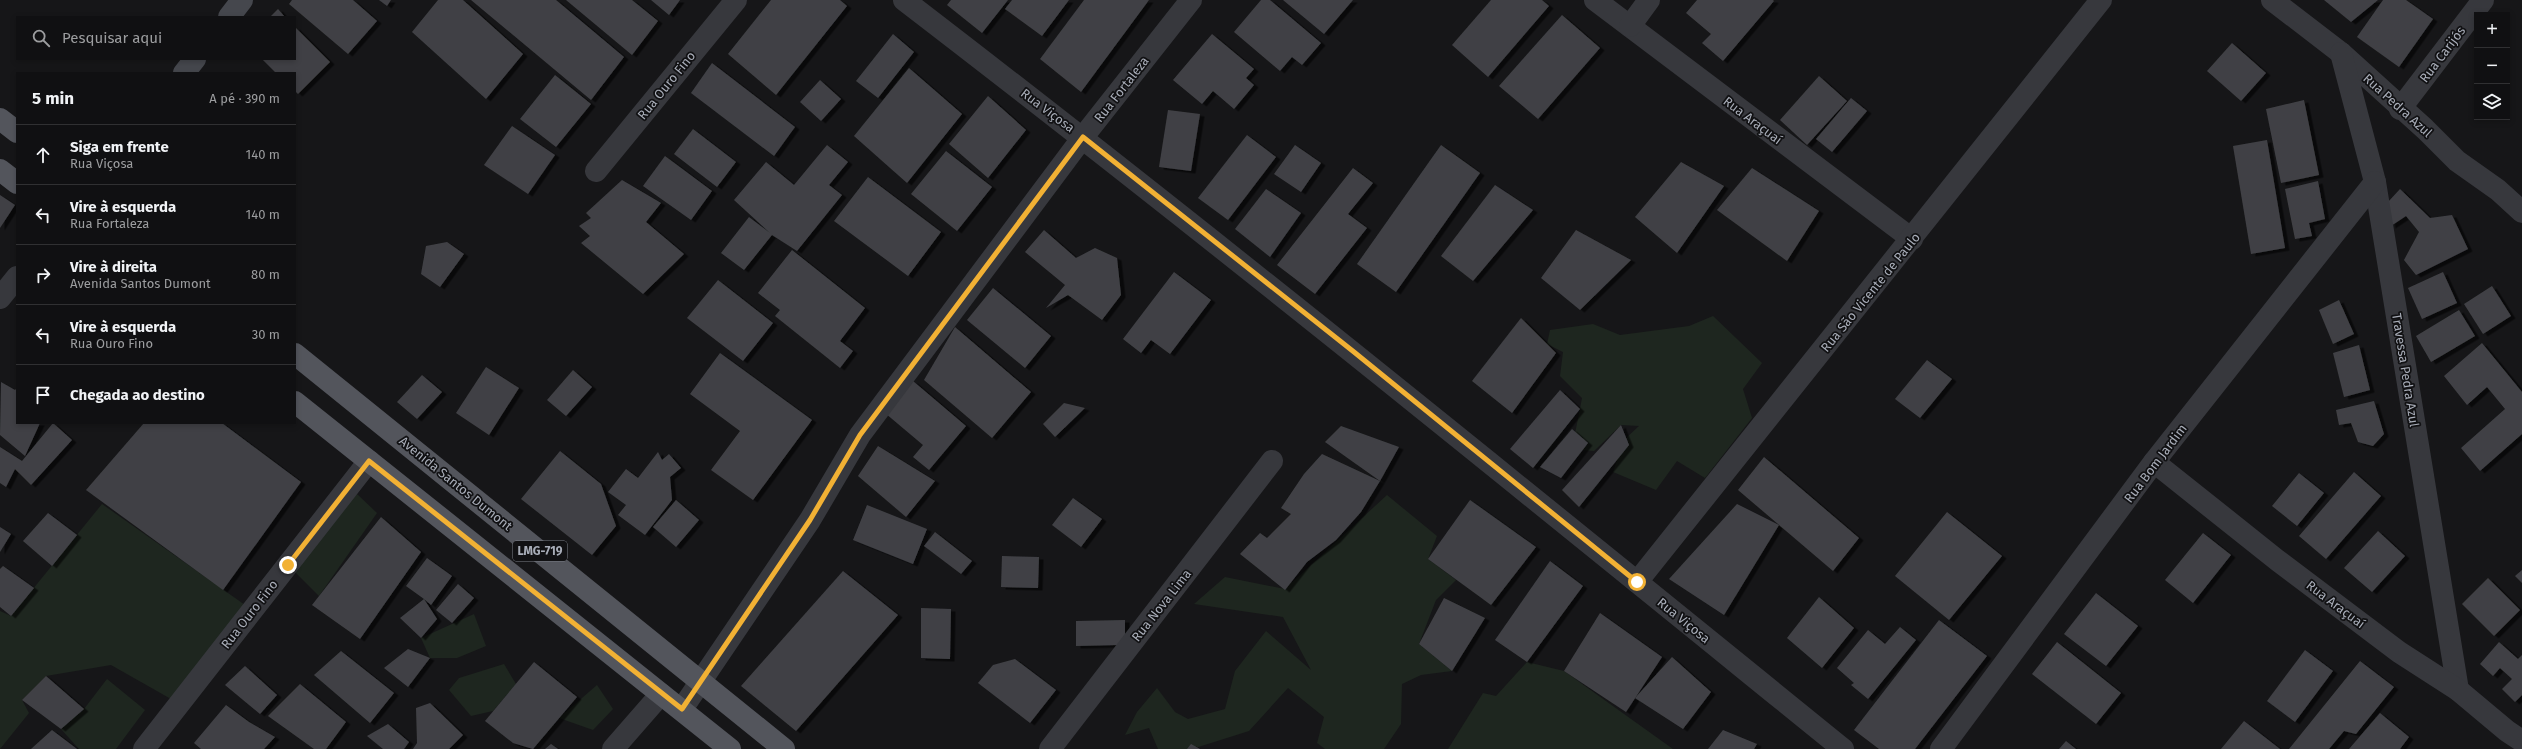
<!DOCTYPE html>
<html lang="pt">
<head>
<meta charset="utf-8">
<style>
  :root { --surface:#101012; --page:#1e1e20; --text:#f1f3f6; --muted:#9c9d9f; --line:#303032 }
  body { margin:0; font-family:"Fira Sans",sans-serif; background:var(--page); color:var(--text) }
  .controls { position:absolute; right:12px; top:12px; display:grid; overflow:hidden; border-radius:0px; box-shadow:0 2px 6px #0003 }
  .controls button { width:36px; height:36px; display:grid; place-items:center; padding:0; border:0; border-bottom:1px solid var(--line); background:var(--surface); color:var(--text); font:20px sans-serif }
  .stop { position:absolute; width:12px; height:12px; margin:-9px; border:3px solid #f2b134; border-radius:50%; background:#fff }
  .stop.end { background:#f2b134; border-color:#fff; box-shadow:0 1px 4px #0008 }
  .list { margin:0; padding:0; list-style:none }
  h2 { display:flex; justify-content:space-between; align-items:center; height:52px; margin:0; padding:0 16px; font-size:17px }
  h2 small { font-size:13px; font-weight:400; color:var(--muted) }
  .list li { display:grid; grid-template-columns:26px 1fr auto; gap:12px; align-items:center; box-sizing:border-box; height:60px; padding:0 16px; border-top:1px solid var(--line) }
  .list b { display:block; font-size:15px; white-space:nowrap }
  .list p { margin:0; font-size:13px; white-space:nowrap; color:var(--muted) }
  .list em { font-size:13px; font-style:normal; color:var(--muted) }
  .icon { flex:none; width:22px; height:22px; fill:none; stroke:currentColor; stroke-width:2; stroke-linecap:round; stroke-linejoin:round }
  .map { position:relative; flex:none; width:2522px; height:749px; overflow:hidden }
  .search { position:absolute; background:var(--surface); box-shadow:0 2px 6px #0003; left:16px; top:16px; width:280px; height:44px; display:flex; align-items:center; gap:10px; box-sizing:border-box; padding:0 14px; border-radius:0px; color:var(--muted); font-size:15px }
  .panel { position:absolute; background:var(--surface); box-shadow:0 2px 6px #0003; left:16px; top:72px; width:280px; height:352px; border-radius:0px }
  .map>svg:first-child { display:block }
  .green { fill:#1e261f }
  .building { fill:#404145; filter:url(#shadow) }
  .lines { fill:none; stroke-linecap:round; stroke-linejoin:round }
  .minor { stroke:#37383d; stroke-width:22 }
  .secondary { stroke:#45474d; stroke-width:22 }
  .primary { stroke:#53555c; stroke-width:22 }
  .route { stroke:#f2b134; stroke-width:5 }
  .labels { text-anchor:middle; stroke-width:3.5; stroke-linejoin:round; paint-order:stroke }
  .shield { fill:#111113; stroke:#7b7e86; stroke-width:1 }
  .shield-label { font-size:12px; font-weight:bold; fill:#a8adb8 }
  .street-label { font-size:13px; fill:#a8adb8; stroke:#111113 }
</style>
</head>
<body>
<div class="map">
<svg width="2522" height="749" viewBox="0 0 2522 749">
  <defs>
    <filter id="shadow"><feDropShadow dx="4.5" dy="2.5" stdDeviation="0" flood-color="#0009"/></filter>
  </defs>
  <rect width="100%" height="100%" fill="#161618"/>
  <g class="green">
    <path d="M1713 316 1762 363 1743 389 1752 418 1705 478 1677 461 1656 490 1613 472 1624 440 1639 426 1621 425 1594 451 1572 449 1582 398 1560 376 1563 352 1547 344 1550 330 1593 324 1620 335 1689 326Z"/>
    <path d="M357 494 377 513 319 596 288 565Z"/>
    <path d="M1387 495 1437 536 1428 559 1456 580 1436 600 1419 644 1452 671 1421 675 1402 684 1401 724 1384 749H1325L1317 743 1324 717 1288 688 1249 731 1192 749H1158L1149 728 1125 735 1137 712 1157 688 1175 712 1188 719 1225 709 1235 671 1266 631 1311 670 1283 617 1194 604 1225 577 1285 589Z"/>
    <path d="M102 504 245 605 171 699 111 665 46 676 22 700 29 713 0 749V611L11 616Z"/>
    <path d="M474 614 486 646 457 658H430L421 638Z"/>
    <path d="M1527 662 1564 671 1673 749H1448L1483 693 1496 696Z"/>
    <path d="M504 664 516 684 493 711 471 716 449 690 459 678Z"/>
    <path d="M107 679 145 710 116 749H79L61 729 84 709Z"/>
    <path d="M597 685 613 709 593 730 559 718Z"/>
  </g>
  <g class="building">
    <path d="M292 0H353L377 21 348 54 289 4Z"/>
    <path d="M379 0H391L387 6Z"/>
    <path d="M438 0H463L523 54 486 99 412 32Z"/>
    <path d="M471 0H556L624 57 591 100Z"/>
    <path d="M566 0H632L658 21 632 55Z"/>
    <path d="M651 0H680L669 15Z"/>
    <path d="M771 0H840L847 6 776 95 728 54Z"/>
    <path d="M951 0H1008L982 33 947 5Z"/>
    <path d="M1012 0H1069L1042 36 1005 9Z"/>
    <path d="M1084 0H1149L1081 92 1040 59Z"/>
    <path d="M1261 0H1270L1321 43 1302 65 1292 57 1280 71 1234 32Z"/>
    <path d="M1283 0H1353L1324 34Z"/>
    <path d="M1491 0H1542L1549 6 1488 77 1452 45Z"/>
    <path d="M1697 0H1773L1774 1 1723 61 1702 43 1711 34 1686 13Z"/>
    <path d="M2324 0H2378L2351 22Z"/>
    <path d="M2383 0H2406L2433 19 2399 67 2357 37Z"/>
    <path d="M278 9 285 17H270Z"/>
    <path d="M1562 15 1600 48 1538 119 1499 86Z"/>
    <path d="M295 27 330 62 298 94 295 91V73H276L262 59H295Z"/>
    <path d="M893 34 914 52 878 98 856 81Z"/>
    <path d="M1212 34 1254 69 1246 78 1254 85 1234 109 1213 91 1202 104 1173 80Z"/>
    <path d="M2232 43 2266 73 2241 101 2207 71Z"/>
    <path d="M712 63 795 127 774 156 691 93Z"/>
    <path d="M909 68 962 114 907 183 854 136Z"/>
    <path d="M555 75 591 104 556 147 520 119Z"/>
    <path d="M1819 76 1847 101 1807 145 1780 120Z"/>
    <path d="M820 80 841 99 821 121 800 102Z"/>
    <path d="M988 96 1026 130 988 178 949 144Z"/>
    <path d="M1851 98 1867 111 1832 152 1816 139Z"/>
    <path d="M2304 100 2319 175 2281 183 2266 109Z"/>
    <path d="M1168 110 1200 114 1191 171 1159 167Z"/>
    <path d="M512 126 555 155 528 194 484 165Z"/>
    <path d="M693 129 736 162 717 187 674 154Z"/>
    <path d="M1247 135 1276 157 1228 220 1198 198Z"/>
    <path d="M2267 140 2285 248 2251 254 2233 146Z"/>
    <path d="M827 145 848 162 829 185 842 195 797 251 772 235 744 270 721 253 749 217 770 233 734 200 766 162 794 185Z"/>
    <path d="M1295 145 1321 163 1301 192 1274 174Z"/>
    <path d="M1441 145 1480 173 1396 292 1357 264Z"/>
    <path d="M946 151 992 187 957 231 911 194Z"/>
    <path d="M665 156 712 191 691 220 643 186Z"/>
    <path d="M1681 162 1724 186 1677 253 1635 217Z"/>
    <path d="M1353 168 1373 183 1348 214 1367 228 1315 294 1277 265Z"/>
    <path d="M1752 168 1819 211 1787 261 1717 210Z"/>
    <path d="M868 177 941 232 908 276 834 221Z"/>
    <path d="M622 180 661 203 646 222 684 254 643 294 581 243 590 236 579 226 591 218 586 213Z"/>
    <path d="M2318 181 2325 219 2309 223 2312 236 2295 239 2285 189Z"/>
    <path d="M1495 185 1533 210 1473 281 1441 256Z"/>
    <path d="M1266 189 1301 213 1270 257 1235 229Z"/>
    <path d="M2400 189 2430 218 2452 215 2468 249 2416 275 2404 260 2419 232 2406 216 2391 226 2388 202Z"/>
    <path d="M0 195 15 205 0 228Z"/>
    <path d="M1044 230 1076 258 1095 248 1117 258 1121 295 1102 320 1068 295 1046 308 1065 285 1025 252Z"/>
    <path d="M1576 230 1631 260 1580 310 1541 278Z"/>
    <path d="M447 242 464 254 440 287 421 274 426 246Z"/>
    <path d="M792 250 865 308 840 341 853 351 840 368 775 316 780 310 758 293Z"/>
    <path d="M1174 272 1211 300 1170 354 1151 340 1141 353 1123 339Z"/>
    <path d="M2443 272 2457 303 2422 319 2408 288Z"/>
    <path d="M718 280 773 323 743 361 687 318Z"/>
    <path d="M2492 286 2511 316 2483 334 2464 304Z"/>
    <path d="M993 288 1051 336 1025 368 967 320Z"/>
    <path d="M2339 300 2354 334 2333 344 2319 310Z"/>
    <path d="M2459 310 2475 336 2431 362 2416 336Z"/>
    <path d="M1521 318 1556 353 1512 413 1472 381Z"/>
    <path d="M955 327 1031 392 992 438 924 380Z"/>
    <path d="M2482 343 2522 392V434L2480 471 2461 448 2505 409 2487 387 2467 405 2444 376Z"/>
    <path d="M2359 345 2370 390 2344 397 2333 353Z"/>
    <path d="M720 353 812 420 753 500 711 470 740 431 690 394Z"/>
    <path d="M1927 360 1952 379 1920 418 1895 399Z"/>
    <path d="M486 367 519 388 489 435 456 413Z"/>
    <path d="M573 370 592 387 566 416 547 400Z"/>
    <path d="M422 375 442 392 417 419 397 402Z"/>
    <path d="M913 381 966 426 929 470 913 457 923 445 885 413Z"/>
    <path d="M1 382 15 390 17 388V423H40L25 456 0 435Z"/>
    <path d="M1560 390 1580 409 1533 468 1510 449Z"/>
    <path d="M2374 401 2384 434 2373 446 2358 442 2351 423 2339 425 2336 410Z"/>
    <path d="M1064 403 1085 408 1055 437 1043 424Z"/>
    <path d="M53 423 72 440 31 485 15 469 6 487 0 483V447L22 461Z"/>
    <path d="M144 423H222L301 482 223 590 86 490Z"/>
    <path d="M1621 425 1629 445 1579 507 1562 490Z"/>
    <path d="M1341 426 1399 447 1380 481 1325 442Z"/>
    <path d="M1572 429 1588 443 1561 478 1540 467Z"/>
    <path d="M878 446 935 481 906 517 858 476Z"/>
    <path d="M560 451 601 484 616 526 592 555 521 499Z"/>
    <path d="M658 452 662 460 669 454 681 468 670 477 672 500 645 535 618 515 626 505 608 492 626 469 638 478Z"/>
    <path d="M1322 454 1380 481 1361 512 1336 540 1307 562 1285 590 1240 554 1260 533 1267 538 1291 514 1281 508 1304 474Z"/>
    <path d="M1764 457 1859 538 1833 571 1738 490Z"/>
    <path d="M2354 472 2381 496 2326 559 2299 536Z"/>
    <path d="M2299 473 2324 493 2297 526 2272 506Z"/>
    <path d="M1073 498 1102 519 1081 547 1052 525Z"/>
    <path d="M676 500 699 520 676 547 653 527Z"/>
    <path d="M1470 500 1536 547 1491 605 1428 559Z"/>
    <path d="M1737 504 1779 525 1724 615 1669 579Z"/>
    <path d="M867 505 927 529 913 564 853 540Z"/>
    <path d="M1947 512 2002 556 1949 620 1895 576Z"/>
    <path d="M48 513 77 535 52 566 23 541Z"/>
    <path d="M381 517 421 552 360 639 312 605Z"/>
    <path d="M0 527 11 534 0 552Z"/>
    <path d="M2378 531 2405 556 2372 592 2344 568Z"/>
    <path d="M935 532 972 561 961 574 924 546Z"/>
    <path d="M2203 533 2231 555 2193 603 2165 580Z"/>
    <path d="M1002 556 1039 557 1038 588 1001 587Z"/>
    <path d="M427 558 452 576 431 605 424 599 437 619 421 638 400 618 424 599 406 586Z"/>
    <path d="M1550 561 1583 586 1527 662 1495 640Z"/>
    <path d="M3 566 34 588 11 616 0 607V569Z"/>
    <path d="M2522 570V583L2515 576Z"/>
    <path d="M843 571 898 615 796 731 741 686Z"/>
    <path d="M2488 578 2520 610 2494 636 2462 604Z"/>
    <path d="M458 584 474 598 452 623 436 610Z"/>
    <path d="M2096 593 2138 626 2106 666 2064 634Z"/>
    <path d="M1819 597 1854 628 1822 668 1787 638Z"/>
    <path d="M1444 598 1485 618 1452 671 1419 644Z"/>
    <path d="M921 608 951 609 950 659 921 658Z"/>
    <path d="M1600 613 1662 657 1626 712 1564 671Z"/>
    <path d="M1125 620V637L1118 645 1076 646V621Z"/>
    <path d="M1939 620 1987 656 1915 749H1879L1854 730Z"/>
    <path d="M1900 627 1916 640 1868 699 1851 685 1854 683 1837 668 1868 630 1885 644Z"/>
    <path d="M2057 642 2121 693 2096 724 2032 674Z"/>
    <path d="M2499 642 2518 659 2522 655V695L2515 702 2502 689 2512 679 2500 668 2493 676 2480 664Z"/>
    <path d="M408 649 430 658 408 687 384 668Z"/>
    <path d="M2305 650 2333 671 2295 722 2267 701Z"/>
    <path d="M341 651 394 693 370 723 314 675Z"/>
    <path d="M1672 657 1711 692 1683 729 1635 698Z"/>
    <path d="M1015 659 1056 690 1030 723 978 683 993 665Z"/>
    <path d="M2360 661 2394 687 2356 734 2344 731 2329 749H2289Z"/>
    <path d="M534 662 577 697 533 749 513 743 485 721Z"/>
    <path d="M245 666 277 695 260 714 225 685Z"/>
    <path d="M46 676 84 709 61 729 22 700Z"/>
    <path d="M300 684 346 722 326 749H314L268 716Z"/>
    <path d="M430 703 463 735 449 749H413L417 743 416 708Z"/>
    <path d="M226 705 249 722 275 737 264 749H201L194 743Z"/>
    <path d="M2380 713 2409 737 2400 749H2349Z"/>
    <path d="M2244 721 2280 749H2221Z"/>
    <path d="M388 724 409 742 404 749H383L367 736Z"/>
    <path d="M52 730 77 749H31Z"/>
    <path d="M1723 730 1757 744 1754 749H1708Z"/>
    <path d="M2066 741 2076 749H2059Z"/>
    <path d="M551 744 558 749H545Z"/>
    <path d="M1191 744 1200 749H1187Z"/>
  </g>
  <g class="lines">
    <g class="minor">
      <path d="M904 0C1222 244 1532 497 1843 749"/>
      <path d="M1595 0 1912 239"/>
      <path d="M2272 0 2341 53 2425 129 2457 161 2498 190 2522 212"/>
      <path d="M1630 26 1649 0"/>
      <path d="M2341 53 2375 182 2458 690"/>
      <path d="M2400 109 2483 0"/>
      <path d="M596 171 736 0"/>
      <path d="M0 298 17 277"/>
      <path d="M2154 462 2277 560 2399 652 2458 690 2507 731 2522 741"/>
      <path d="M1637 582 2101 0"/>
      <path d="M682 709 810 520 860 435 1083 137 1191 0"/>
      <path d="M144 749 369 461"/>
      <path d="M613 749 661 694"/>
      <path d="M1050 749 1272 461"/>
      <path d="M1941 749 2154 462 2375 182"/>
    </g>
    <g class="secondary">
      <path d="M229 17 242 0"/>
      <path d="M184 73 195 59"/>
    </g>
    <g class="primary">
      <path d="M0 119 17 132"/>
      <path d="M0 170 17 183"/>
      <path d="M295 354 784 749"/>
      <path d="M295 402 730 749"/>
    </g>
  </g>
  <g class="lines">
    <path class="route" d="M288 565 369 461 682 709 810 520 860 435 1083 137 1354 352 1637 582"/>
  </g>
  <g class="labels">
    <rect class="shield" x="513" y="541" width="54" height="20" rx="3"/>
    <g class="shield-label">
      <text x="540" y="555">LMG-719</text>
    </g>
    <g class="street-label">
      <text transform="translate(2442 54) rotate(-53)" y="5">Rua Carijós</text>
      <text transform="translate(666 85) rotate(-51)" y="5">Rua Ouro Fino</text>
      <text transform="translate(1121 89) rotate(-52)" y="5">Rua Fortaleza</text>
      <text transform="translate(2398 105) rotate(42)" y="5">Rua Pedra Azul</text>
      <text transform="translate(1048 110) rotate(37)" y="5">Rua Viçosa</text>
      <text transform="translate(1753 120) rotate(37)" y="5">Rua Araçuaí</text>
      <text transform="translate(1870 292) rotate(-51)" y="5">Rua São Vicente de Paulo</text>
      <text transform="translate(2406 370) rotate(81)" y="5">Travessa Pedra Azul</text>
      <text transform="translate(2155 463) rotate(-53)" y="5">Rua Bom Jardim</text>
      <text transform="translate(456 483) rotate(39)" y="5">Avenida Santos Dumont</text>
      <text transform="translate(2336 604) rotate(37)" y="5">Rua Araçuaí</text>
      <text transform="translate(1161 605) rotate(-52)" y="5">Rua Nova Lima</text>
      <text transform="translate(249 614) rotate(-52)" y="5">Rua Ouro Fino</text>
      <text transform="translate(1684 620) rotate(39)" y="5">Rua Viçosa</text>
    </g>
  </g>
</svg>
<div class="controls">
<button>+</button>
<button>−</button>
<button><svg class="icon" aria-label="layers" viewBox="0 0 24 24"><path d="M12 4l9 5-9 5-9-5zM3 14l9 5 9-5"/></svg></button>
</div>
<div class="stop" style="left:1637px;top:582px"></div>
<div class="stop end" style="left:288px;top:565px"></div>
<div class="search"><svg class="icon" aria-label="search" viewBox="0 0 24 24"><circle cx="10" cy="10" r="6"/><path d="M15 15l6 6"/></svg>Pesquisar aqui</div>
<section class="panel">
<h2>5 min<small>A pé · 390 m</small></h2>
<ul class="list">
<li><svg class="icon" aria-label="ahead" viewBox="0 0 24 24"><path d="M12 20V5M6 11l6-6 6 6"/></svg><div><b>Siga em frente</b><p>Rua Viçosa</p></div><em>140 m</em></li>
<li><svg class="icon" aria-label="left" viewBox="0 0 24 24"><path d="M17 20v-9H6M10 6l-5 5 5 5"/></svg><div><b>Vire à esquerda</b><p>Rua Fortaleza</p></div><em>140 m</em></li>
<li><svg class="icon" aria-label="right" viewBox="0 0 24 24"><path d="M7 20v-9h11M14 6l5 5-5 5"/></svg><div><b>Vire à direita</b><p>Avenida Santos Dumont</p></div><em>80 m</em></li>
<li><svg class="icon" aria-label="left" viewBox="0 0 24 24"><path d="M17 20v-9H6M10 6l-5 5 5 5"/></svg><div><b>Vire à esquerda</b><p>Rua Ouro Fino</p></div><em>30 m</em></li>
<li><svg class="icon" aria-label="arrive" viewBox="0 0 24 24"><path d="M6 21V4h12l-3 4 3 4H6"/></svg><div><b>Chegada ao destino</b></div></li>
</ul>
</section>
</div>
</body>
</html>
